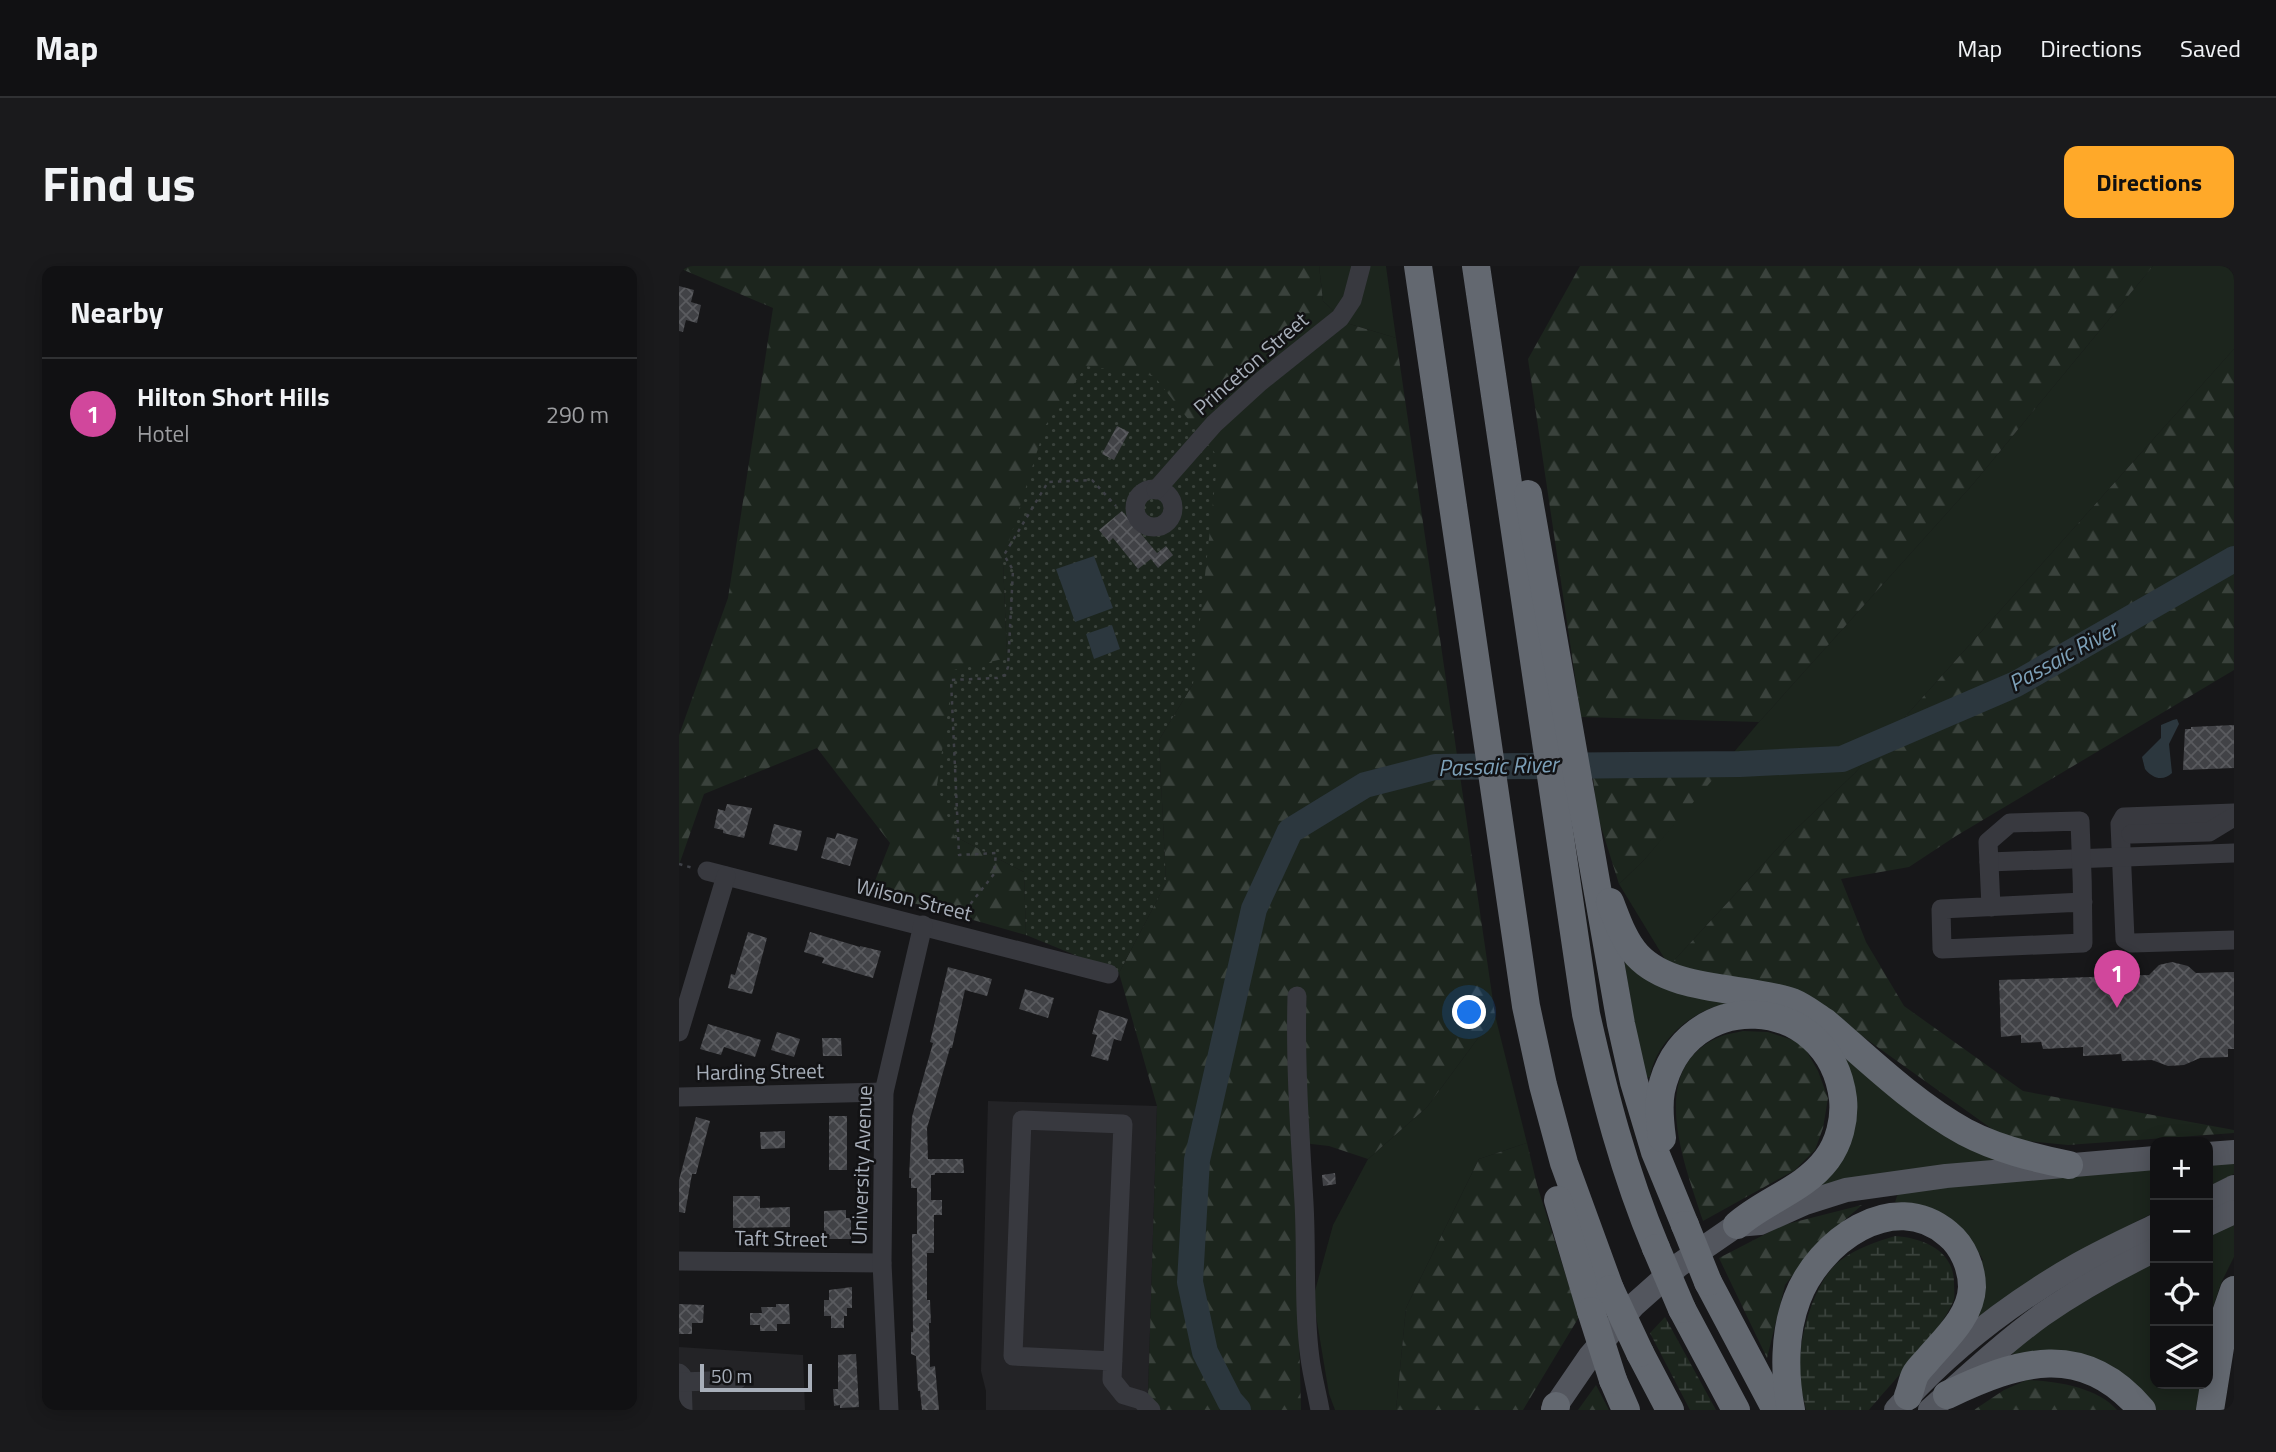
<!DOCTYPE html>
<html lang="en">
<head>
<meta charset="utf-8">
<style>
  :root { --surface:#111113; --page:#1a1a1c; --text:#f1f3f6; --muted:#9c9da0; --line:#303133; --accent:#ffa929 }
  body { margin:0; font-family:"Titillium Web",sans-serif; background:var(--page); color:var(--text) }
  .controls { position:absolute; right:21px; bottom:21px; display:grid; overflow:hidden; border-radius:14px; box-shadow:0 4px 18px #0003 }
  .controls button { width:63px; height:63px; display:grid; place-items:center; padding:0; border:0; border-bottom:2px solid var(--line); background:var(--surface); color:var(--text); font:35px sans-serif }
  .scale { position:absolute; left:21px; bottom:18px; width:112px; box-sizing:border-box; padding-left:7px; border:4px solid #a8afba; border-top:0; font-size:19px; line-height:24px; white-space:nowrap; color:#a8afba; -webkit-text-stroke:5px #121214; paint-order:stroke }
  .you { position:absolute; left:791px; top:747px; width:24px; height:24px; margin:-18px; border:5px solid #fff; border-radius:50%; background:#1a73e8; box-shadow:0 0 0 10px #1a73e833 }
  .badge { display:grid; place-items:center; width:46px; height:46px; border-radius:50%; background:var(--accent); color:#fff; font-size:23px; font-weight:700 }
  .pin { position:absolute; translate:-50% -58px; filter:drop-shadow(0 2px 4px #0008) }
  .pin::after { content:''; position:absolute; top:37px; width:24px; height:21px; background:inherit; clip-path:polygon(0 0,100% 0,50% 100%) }
  .list { margin:0; padding:0; list-style:none }
  h2 { display:flex; justify-content:space-between; align-items:center; height:91px; margin:0; padding:0 28px; font-size:30px }
  h2 small { font-size:23px; font-weight:400; color:var(--muted) }
  .list li { display:grid; grid-template-columns:46px 1fr auto; gap:21px; align-items:center; box-sizing:border-box; height:112px; padding:0 28px; border-top:2px solid var(--line) }
  .list b { display:block; font-size:26px; white-space:nowrap }
  .list p { margin:0; font-size:23px; white-space:nowrap; color:var(--muted) }
  .list em { font-size:23px; font-style:normal; color:var(--muted) }
  .icon { flex:none; width:38px; height:38px; fill:none; stroke:currentColor; stroke-width:2; stroke-linecap:round; stroke-linejoin:round }
  .map { position:relative; flex:none; width:1555px; height:1144px; overflow:hidden; border-radius:14px }
  header { display:flex; align-items:center; gap:42px; box-sizing:border-box; height:98px; padding:0 35px; background:var(--surface); border-bottom:2px solid var(--line) }
  header strong { font-size:33px }
  nav { display:flex; gap:38px; margin-inline-start:auto; font-size:24px }
  .intro { display:flex; align-items:center; justify-content:space-between; box-sizing:border-box; height:168px; padding:0 42px }
  h1 { margin:0; font-size:49px }
  .button { padding:18px 32px; border-radius:14px; background:var(--accent); color:#111; font-size:24px; font-weight:700 }
  main { display:flex; gap:42px; padding:0 42px }
  aside { flex:1; background:var(--surface); border-radius:14px; box-shadow:0 4px 18px #0003 }
  .map>svg:first-child { display:block }
  .built { fill:#232326 }
  .grass { fill:#1c251d }
  .forest { fill:url(#forest-firs) }
  .wetland { fill:url(#wetland-marsh) }
  .park { fill:url(#park-dots) }
  .water { fill:#2c373e }
  .lines { fill:none; stroke-linecap:round; stroke-linejoin:round }
  .river { stroke:#2c373e; stroke-width:26 }
  .building { fill:url(#building-cross-hatch) }
  .path { stroke:#3e4046; stroke-width:2.5; stroke-dasharray:3.5 5; stroke-linecap:butt }
  .minor { stroke:#38393f; stroke-width:19 }
  .major { stroke:#53565e; stroke-width:24 }
  .highway { stroke:#636870; stroke-width:28 }
  .highway-bridge { stroke:#636870; stroke-width:28 }
  .labels { text-anchor:middle; stroke-width:5; stroke-linejoin:round; paint-order:stroke }
  .street-label { font-size:21px; fill:#a8afba; stroke:#121214 }
  .water-label { font-size:23px; font-style:italic; fill:#7da0b8; stroke:#121214 }
</style>
</head>
<body>
<header>
<strong>Map</strong>
<nav><a>Map</a><a>Directions</a><a>Saved</a></nav>
</header>
<div class="intro"><h1>Find us</h1><a class="button">Directions</a></div>
<main>
<aside>
<h2>Nearby<small></small></h2>
<ul class="list">
<li><span class="badge" style="background:#d1479c">1</span><div><b>Hilton Short Hills</b><p>Hotel</p></div><em>290 m</em></li>
</ul>
</aside>
<div class="map">
<svg width="1555" height="1144" viewBox="0 0 1555 1144">
  <defs>
    <pattern id="forest-firs" width="22" height="20" patternUnits="userSpaceOnUse" patternTransform="scale(1.75)"><rect width="22" height="20" fill="#1c251d"/><path d="M5 1l3.5 6h-7zM16 11l3.5 6h-7z" fill="#3a423c"/></pattern>
    <pattern id="wetland-marsh" width="20" height="14" patternUnits="userSpaceOnUse" patternTransform="scale(1.75)"><rect width="20" height="14" fill="#1c251d"/><path d="M1 5h8M5 5V1M11 12h8M15 12V8" fill="none" stroke="#3a423c"/></pattern>
    <pattern id="park-dots" width="8" height="8" patternUnits="userSpaceOnUse" patternTransform="scale(1.75)"><rect width="8" height="8" fill="#1c251d"/><path d="M2 2h.1M6 6h.1" fill="none" stroke="#3a423c" stroke-width="1.8" stroke-linecap="round"/></pattern>
    <pattern id="building-cross-hatch" width="8" height="8" patternUnits="userSpaceOnUse" patternTransform="scale(1.75)"><rect width="8" height="8" fill="#414246"/><path d="M0 0l8 8M0 8l8-8" fill="none" stroke="#5a5b5f"/></pattern>
  </defs>
  <rect width="100%" height="100%" fill="#171719"/>
  <g class="built">
    <path d="M309 835 478 840 469 1129 476 1144H307V1125L302 1105Z"/>
    <path d="M0 1081 124 1089 126 1144H0Z"/>
  </g>
  <g class="grass">
    <path d="M640 0H707L717 72 667 57 644 35Z"/>
    <path d="M1474 0H1555V83L1176 507 1110 570 990 700 940 618 965 594 1080 456 1294 218Z"/>
    <path d="M943 682 1062 737C1053 739 1043 739 1035 741 1004 752 976 780 971 811L967 812 962 795Z"/>
    <path d="M816 749 848 877 800 893 727 1042 717 1144H656L650 1128 634 1032 654 959 689 893 748 841Z"/>
    <path d="M1160 787 1319 894 1137 922 1153 904Z"/>
    <path d="M1555 897V908L1529 921V899Z"/>
    <path d="M1476 903V946L1414 978 1289 1063 1299 997 1304 994C1283 956 1260 939 1216 936L1220 924Z"/>
    <path d="M1555 957V991L1543 1015 1534 1041 1529 1065V970Z"/>
    <path d="M1476 995V1118H1521L1517 1144H1474L1335 1090 1333 1085 1375 1053Z"/>
  </g>
  <g class="forest">
    <path d="M0 0H640L644 35 667 57 717 72 816 749 748 841 689 893 650 880 615 876 622 1144H476L469 1129 478 840 440 707 487 617 480 474 514 418 324 295 328 392 275 570 345 606 347 669 192 625 211 577 138 482 25 528 0 599V469L49 332 94 42 0 2Z"/>
    <path d="M901 0H1474L1294 218 1080 456 902 451 849 93Z"/>
    <path d="M1555 83V404L1277 570 1230 601 1162 613 1187 676 1225 740 1344 825 1555 864V867L1389 879 1327 873 1130 732 990 700 1110 570 1176 507Z"/>
    <path d="M1041 505 965 594 940 618 918 548 914 511Z"/>
    <path d="M1064 765 1089 766 1123 777 1139 805 1149 832 1144 862 1136 884 1116 904 1024 955C1007 901 966 805 1038 772 1046 768 1056 767 1064 765Z"/>
    <path d="M848 877 858 919 900 1051 844 1144H717L727 1042 800 893Z"/>
    <path d="M1183 939 1138 978 1106 1019 1088 1092 1040 992 1104 959Z"/>
    <path d="M1348 1114C1377 1115 1418 1121 1438 1144H1295L1325 1124Z"/>
    <path d="M917 1119 930 1144H899Z"/>
  </g>
  <g class="wetland">
    <path d="M1216 970C1244 972 1275 984 1275 1017 1275 1022 1276 1029 1275 1033 1266 1061 1211 1119 1190 1144H1127C1125 1131 1119 1115 1120 1102 1121 1069 1135 1014 1162 994 1178 982 1197 976 1216 970Z"/>
    <path d="M986 1051 1037 1144H1011L971 1067Z"/>
  </g>
  <path class="park" d="M407 100 475 110 539 191 514 418 480 474 487 617 440 707 347 669 345 606 275 570 258 519 275 404 328 392 324 295 366 160Z"/>
  <g class="water">
    <path d="M415 290 434 342 396 356 377 303Z"/>
    <path d="M433 359 441 383 415 393 407 368Z"/>
    <path d="M1494 454 1498 453 1500 458 1490 478 1493 507C1484 516 1473 512 1466 503L1463 491 1482 472V459Z"/>
  </g>
  <g class="lines">
    <path class="river" d="M559 1144 551 1135 526 1086 511 1016 518 894 575 643 611 565 686 519 756 501 1061 498 1163 493 1337 418 1555 293"/>
  </g>
  <g class="building">
    <path d="M0 20 15 24 12 36 22 39 18 57 7 54 4 66 0 65Z"/>
    <path d="M438 160 450 166 435 194 423 188Z"/>
    <path d="M443 245 478 287 487 280 494 289 479 302 472 293 459 303 434 272 430 276 420 264Z"/>
    <path d="M1555 459V502L1504 504 1506 463H1512V461Z"/>
    <path d="M48 538 73 542 65 572 44 567V564L35 562 39 543 46 545Z"/>
    <path d="M95 558 123 565 118 585 90 578Z"/>
    <path d="M158 567 179 573 171 600 142 592 148 571 156 573Z"/>
    <path d="M69 666 88 672 73 728 49 722 52 708 56 709Z"/>
    <path d="M131 666 181 681V680L202 685 194 712 143 697 145 692 125 686Z"/>
    <path d="M1493 696 1509 700 1517 707 1555 706V783H1549V791L1521 792 1505 799 1489 800 1473 794 1443 795 1442 788 1404 790V781L1364 783 1362 776 1342 777V769L1322 771 1320 714 1470 709 1480 699Z"/>
    <path d="M269 701 313 713 308 730 286 724 273 782H271L248 862 249 893H284L285 907H256V909H252V934H263V949H255V987H248V1034H251L252 1057H250L251 1101 256 1100 260 1144H243L241 1125H239L237 1090 232 1088V1066H234L233 968H238V922H232V912H230L233 851 254 777 251 776Z"/>
    <path d="M346 723 375 732 369 752 340 743Z"/>
    <path d="M420 744 449 753 442 775 435 773 429 795 412 790 418 769 413 768Z"/>
    <path d="M29 758 82 774 76 791 45 781 42 789 21 783Z"/>
    <path d="M98 766 121 773 115 791 92 784Z"/>
    <path d="M143 772H162L163 790H144Z"/>
    <rect x="150" y="850" width="18" height="54"/>
    <path d="M17 851 31 855 17 908H13L6 947 0 946V914Z"/>
    <path d="M106 865V882L82 883 81 866Z"/>
    <path d="M656 907 657 918 644 920 643 909Z"/>
    <path d="M54 930H81V942L111 941V961L54 962Z"/>
    <path d="M167 944V952H172V973H145V945Z"/>
    <path d="M173 1021V1042H168V1050H165V1062H152V1050H145V1034H150V1024Z"/>
    <path d="M0 1038 25 1039 24 1057H13V1068H0Z"/>
    <path d="M97 1038H110L111 1058H98V1065H81V1059H71V1047H83L82 1041H97Z"/>
    <path d="M177 1088 180 1141 161 1142V1139L155 1140 154 1123H159V1089Z"/>
  </g>
  <g class="lines">
    <g class="path">
      <path d="M0 598 14 602"/>
      <path d="M281 651 315 608 317 587 280 589 272 414 318 412 326 409 329 401 334 304 325 289 369 216 413 214 437 240"/>
    </g>
    <g class="minor">
      <circle cx="475" cy="242" r="19"/>
      <path d="M477 224 535 158 581 116 661 52 673 34 682 0"/>
      <path d="M1555 547 1445 551 1441 558 1446 673 1453 677 1555 674"/>
      <path d="M1452 568 1530 566 1555 551"/>
      <path d="M1310 596 1555 587"/>
      <path d="M28 605 430 708"/>
      <path d="M1312 641 1309 576 1331 557 1401 555C1403 596 1404 636 1404 677L1263 683 1262 643 1404 636"/>
      <path d="M618 730C616 799 621 868 625 937 628 989 624 1041 631 1092 633 1109 638 1127 641 1144"/>
      <path d="M0 766 47 610"/>
      <path d="M0 831 205 826"/>
      <path d="M0 995 203 997"/>
      <path d="M434 1095 334 1090 343 854 444 858 433 1114 445 1129 462 1134 472 1144"/>
      <path d="M0 1107 3 1110 4 1144"/>
      <path d="M3 1116 58 1114"/>
      <path d="M210 1144 203 997 205 826 244 659"/>
    </g>
    <g class="major">
      <path d="M1529 888 1555 886"/>
      <path d="M1529 934 1555 921"/>
      <path d="M1529 958 1555 946"/>
      <path d="M874 1144 911 1090 955 1039 1000 999 1058 959 1081 957 1126 937 1167 924 1267 910 1476 892"/>
      <path d="M1217 1144C1268 1086 1333 1036 1400 998 1425 984 1451 972 1476 960"/>
      <path d="M1251 1144C1287 1112 1323 1078 1363 1049 1399 1024 1437 1003 1476 984"/>
    </g>
    <g class="highway">
      <path d="M739 0 847 740 864 819 885 897 931 1023"/>
      <path d="M797 0 907 748C925 828 945 906 977 982"/>
      <path d="M849 228 942 758 955 816 976 886 1006 959"/>
      <path d="M931 636C938 654 945 675 958 689 993 727 1066 720 1113 736 1125 741 1135 749 1146 756 1190 794 1235 838 1286 866 1318 883 1355 892 1390 899"/>
      <path d="M983 872C981 857 979 840 982 825 1005 718 1151 726 1164 833 1166 854 1160 877 1148 893 1125 924 1086 934 1058 959"/>
      <path d="M879 934 912 1045"/>
      <path d="M1029 1016 1097 1144"/>
      <path d="M1003 1043 1057 1144"/>
      <path d="M961 1087 991 1144"/>
      <path d="M934 1114 947 1144"/>
      <path d="M1268 1129C1339 1095 1404 1074 1463 1144"/>
      <path d="M876 1144 877 1140"/>
      <path d="M1112 1144C1105 1108 1105 1067 1118 1033 1139 976 1214 921 1269 968 1284 980 1293 1002 1293 1021 1292 1050 1267 1072 1249 1093 1245 1098 1239 1103 1236 1109 1233 1115 1232 1123 1229 1130"/>
      <path d="M1531 1144 1546 1050 1555 1024"/>
    </g>
    <g class="highway-bridge">
      <path d="M1006 959 1029 1016"/>
      <path d="M977 982 1003 1043"/>
      <path d="M931 1023 961 1087"/>
      <path d="M912 1045 934 1114"/>
    </g>
  </g>
  <g class="labels">
    <g class="street-label">
      <text transform="translate(572 98) rotate(-41)" y="7">Princeton Street</text>
      <text transform="translate(235 634) rotate(14)" y="7">Wilson Street</text>
      <text transform="translate(81 806) rotate(-1)" y="7">Harding Street</text>
      <text transform="translate(183 899) rotate(-88)" y="7">University Avenue</text>
      <text transform="translate(102 973) rotate(1)" y="7">Taft Street</text>
    </g>
    <g class="water-label">
      <text transform="translate(1384 390) rotate(-29)" y="8">Passaic River</text>
      <text transform="translate(819 500) rotate(-2)" y="8">Passaic River</text>
    </g>
  </g>
</svg>
<div class="controls">
<button>+</button>
<button>−</button>
<button><svg class="icon" aria-label="locate" viewBox="0 0 24 24"><circle cx="12" cy="12" r="6"/><path d="M12 2v4M12 18v4M2 12h4M18 12h4"/></svg></button>
<button><svg class="icon" aria-label="layers" viewBox="0 0 24 24"><path d="M12 4l9 5-9 5-9-5zM3 14l9 5 9-5"/></svg></button>
</div>
<div class="scale">50 m</div>
<div class="you"></div>
<div class="pin badge" style="left:1438px;top:742px;background:#d1479c">1</div>
</div>
</main>
</body>
</html>
